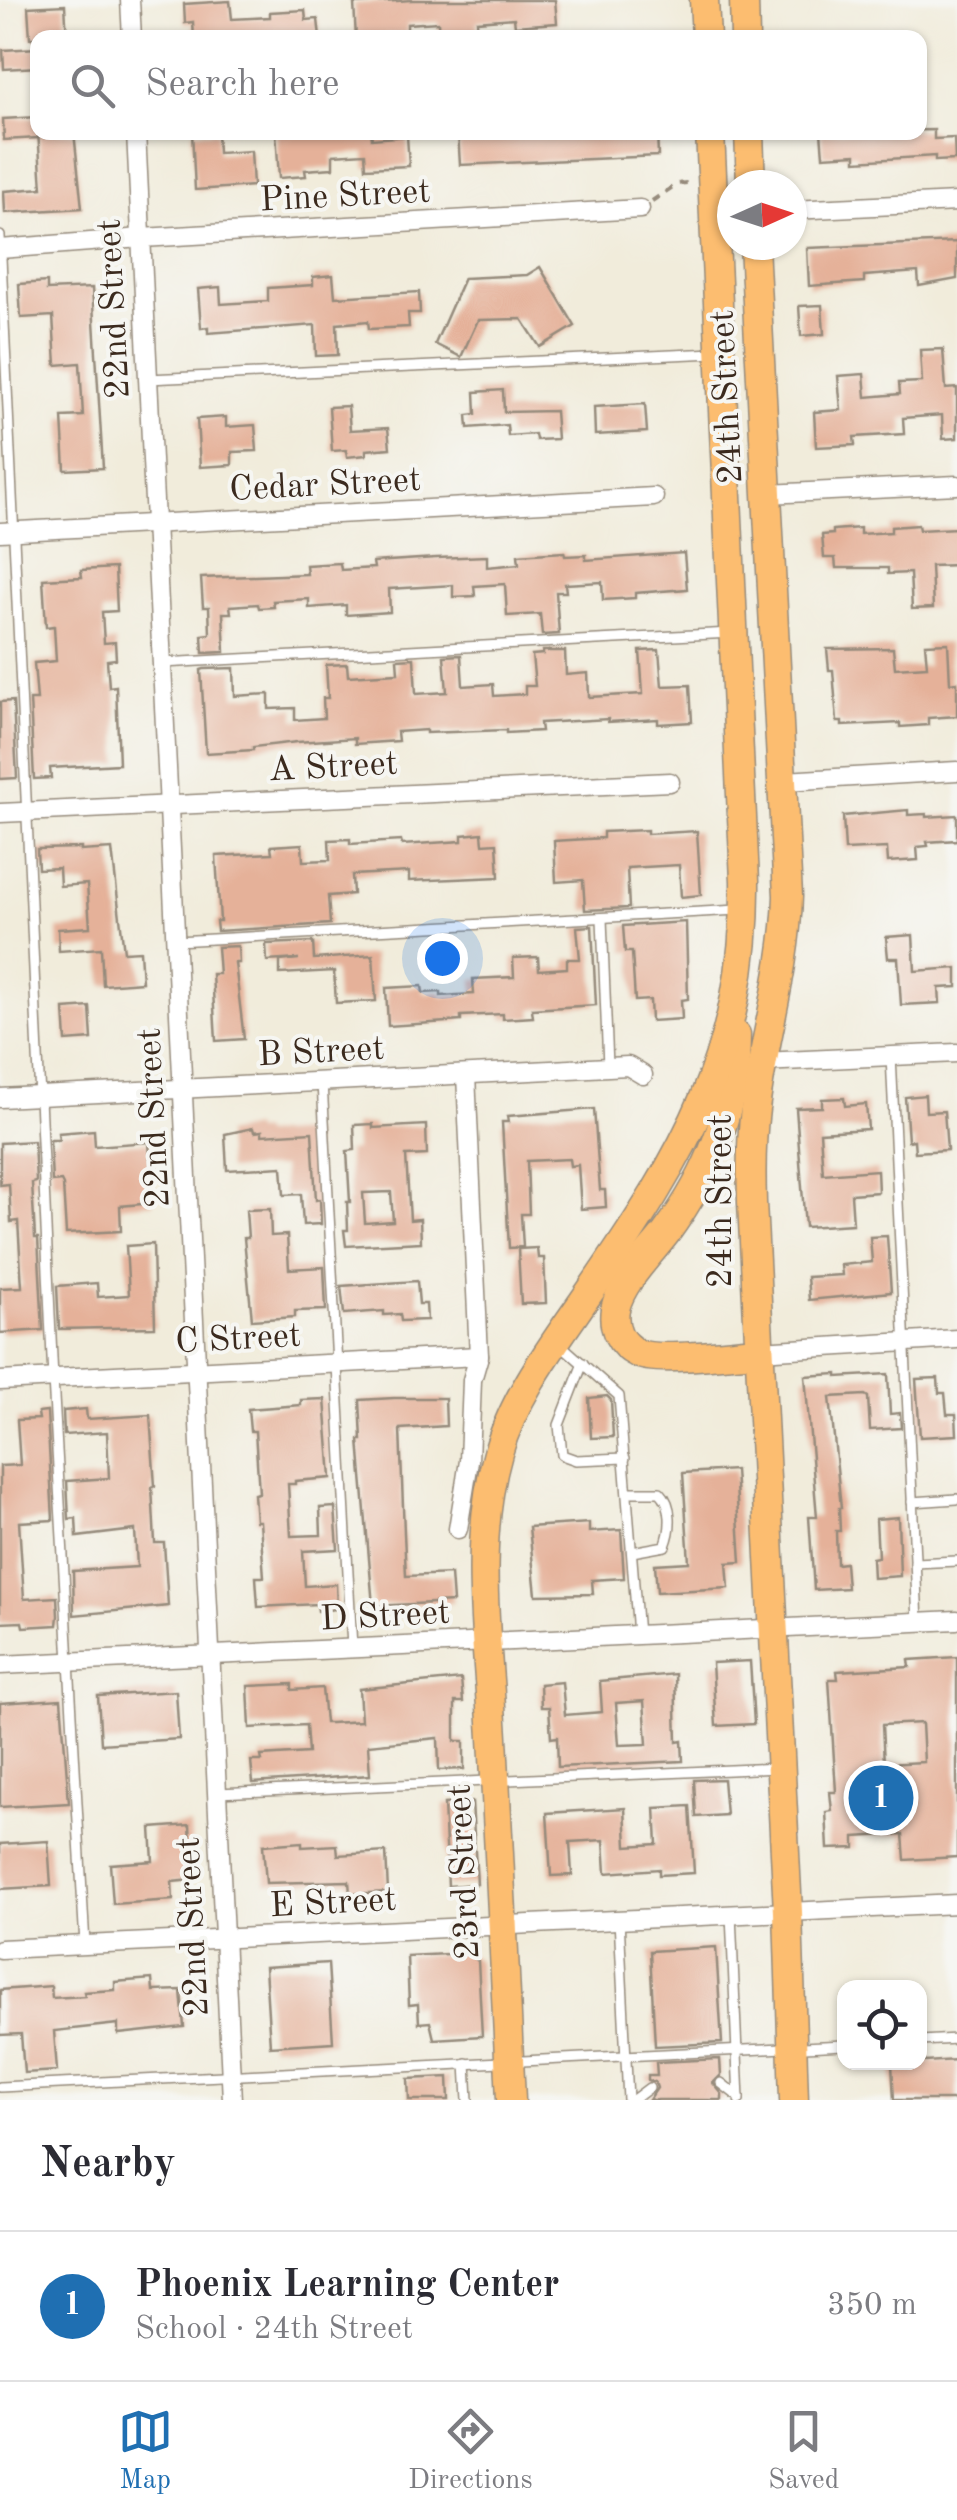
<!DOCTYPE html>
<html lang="en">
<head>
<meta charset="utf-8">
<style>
  :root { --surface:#fff; --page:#f2f2f3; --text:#2b2b33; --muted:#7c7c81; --line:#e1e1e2; --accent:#1f6fb2 }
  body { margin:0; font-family:"Old Standard TT",serif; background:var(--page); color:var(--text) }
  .controls { position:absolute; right:30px; bottom:30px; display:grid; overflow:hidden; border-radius:20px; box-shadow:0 2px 8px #0004 }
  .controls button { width:90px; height:90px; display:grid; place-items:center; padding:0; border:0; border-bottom:2px solid var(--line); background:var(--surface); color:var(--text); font:50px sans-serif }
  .compass { position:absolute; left:717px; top:170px; width:90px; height:90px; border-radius:50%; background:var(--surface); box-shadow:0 2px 8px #0004; rotate:87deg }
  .you { position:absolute; left:442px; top:958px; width:35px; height:35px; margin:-25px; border:8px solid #fff; border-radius:50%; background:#1a73e8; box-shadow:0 0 0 15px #1a73e833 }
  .badge { display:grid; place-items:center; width:65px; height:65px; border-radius:50%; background:var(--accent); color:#fff; font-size:32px; font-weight:700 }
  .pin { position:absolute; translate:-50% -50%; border:5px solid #fff; box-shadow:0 2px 10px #0006 }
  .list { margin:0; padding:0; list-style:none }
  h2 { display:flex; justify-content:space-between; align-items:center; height:130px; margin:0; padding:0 40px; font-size:42px }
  h2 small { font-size:32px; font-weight:400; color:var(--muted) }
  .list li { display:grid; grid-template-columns:65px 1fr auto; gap:30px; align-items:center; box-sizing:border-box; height:150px; padding:0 40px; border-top:2px solid var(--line) }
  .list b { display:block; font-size:38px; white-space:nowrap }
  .list p { margin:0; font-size:32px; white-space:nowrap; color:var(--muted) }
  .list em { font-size:32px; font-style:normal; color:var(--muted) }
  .icon { flex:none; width:55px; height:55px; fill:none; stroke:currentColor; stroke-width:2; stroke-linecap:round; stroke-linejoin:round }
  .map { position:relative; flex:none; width:957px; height:2100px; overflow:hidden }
  .search { position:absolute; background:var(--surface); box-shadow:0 2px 8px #0004; left:30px; right:30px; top:30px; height:110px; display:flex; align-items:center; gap:25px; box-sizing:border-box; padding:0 35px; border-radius:20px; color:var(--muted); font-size:38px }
  .sheet { height:280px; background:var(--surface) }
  nav { display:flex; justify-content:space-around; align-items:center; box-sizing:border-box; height:140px; border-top:2px solid var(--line); background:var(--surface); font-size:28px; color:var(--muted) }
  nav a { display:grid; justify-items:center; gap:5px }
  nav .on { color:var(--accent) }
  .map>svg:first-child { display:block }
  .building { fill:#e5b199; fill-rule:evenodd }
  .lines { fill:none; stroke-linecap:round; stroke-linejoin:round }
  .service-casing { stroke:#968b7c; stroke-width:12 }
  .minor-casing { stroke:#968b7c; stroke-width:21 }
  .primary-casing { stroke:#968b7c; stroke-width:31 }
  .path { stroke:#968b7c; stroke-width:4; stroke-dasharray:8 8; stroke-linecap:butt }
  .service { stroke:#fff; stroke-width:9 }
  .minor { stroke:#fff; stroke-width:18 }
  .primary { stroke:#fcbd6f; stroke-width:28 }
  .labels { text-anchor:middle; stroke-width:8; stroke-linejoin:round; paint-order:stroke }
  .street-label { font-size:35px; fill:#3b2a1e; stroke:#f6f6f2 }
</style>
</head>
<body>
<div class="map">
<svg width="957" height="2100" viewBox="0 0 957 2100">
  <rect width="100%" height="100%" fill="#f6f6f2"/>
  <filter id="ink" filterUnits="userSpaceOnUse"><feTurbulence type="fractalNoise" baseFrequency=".01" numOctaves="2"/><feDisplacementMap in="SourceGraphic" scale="20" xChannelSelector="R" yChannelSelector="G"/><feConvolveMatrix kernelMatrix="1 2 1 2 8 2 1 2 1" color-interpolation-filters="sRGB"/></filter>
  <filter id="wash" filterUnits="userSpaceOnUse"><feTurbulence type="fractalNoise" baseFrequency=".0048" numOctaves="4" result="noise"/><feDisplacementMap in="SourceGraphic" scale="40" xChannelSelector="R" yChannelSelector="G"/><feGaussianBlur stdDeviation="2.25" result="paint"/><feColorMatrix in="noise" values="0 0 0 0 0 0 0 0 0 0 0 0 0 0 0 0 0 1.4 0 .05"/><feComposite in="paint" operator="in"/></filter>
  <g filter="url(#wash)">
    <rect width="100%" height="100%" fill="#f1ecdb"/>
    <g id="blocks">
      <g class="building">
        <path d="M411 0H555L557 23 515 26 514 18 477 21 478 38H439L438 22 407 24V33L356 38 354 4Z"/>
        <path d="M230 1 232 19 270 17V12L305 10 306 20 318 19 320 38H194L193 22 185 23 184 4Z"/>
        <path d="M65 5 67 38H30L28 7Z"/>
        <path d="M38 48V67L4 69 3 50Z"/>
        <path d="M38 117V138L4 140 3 119Z"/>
        <path d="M934 130V139L954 138 955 160 935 161V156L856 161V154L823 156 821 132Z"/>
        <path d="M38 132H74L82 208 5 213 4 191 42 188Z"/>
        <path d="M192 132H217L218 153 251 151 253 186 195 190Z"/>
        <path d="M276 132H371L372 139 407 136 409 166 366 168 365 153 333 155V168L305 170 306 176 279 178Z"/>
        <path d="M458 132H657L658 156 460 165Z"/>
        <path d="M957 242V279L919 286 918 272 864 276V282L809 286 807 248Z"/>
        <path d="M540 267 575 326 540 347 522 319 478 320 461 357 435 344 464 278 527 275Z"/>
        <path d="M333 275 335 297 419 292 420 313H408L409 327 369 329 368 321 337 324 338 355 316 356 315 325 208 333V327L201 328 198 289 220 287 221 304 268 301V288L313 285V277Z"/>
        <path d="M47 282V290L92 288 103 468 65 470 62 417 83 416 80 363 56 365 53 316 21 318 19 284Z"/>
        <path d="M822 305 824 334 801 336 799 306Z"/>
        <path d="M943 349 946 389 957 388V438L943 439 942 415 903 418 904 434 854 437 855 445 816 447 814 412 841 410 838 376 864 374 866 397 900 394 899 383 922 382 920 350Z"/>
        <path d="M503 390 504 412 555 411 557 439 536 440 535 434 508 436 507 425 468 428 467 415 476 414 475 392Z"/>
        <path d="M645 404 647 432 595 435 594 407Z"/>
        <path d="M348 406 350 430 388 428 390 448 366 450V455L347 457 346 450 332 451 329 407Z"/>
        <path d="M226 417V427L255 425 257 451 232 452V465L200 467 197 419Z"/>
        <path d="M918 525 919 530 957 528V565L931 566 933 608 912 609 910 573 888 574V568H836L835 558H824L822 535 833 534V530L860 528V534L891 532V527Z"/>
        <path d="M564 552 565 556 586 555V560L684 553 687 589 635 593V598L603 600 602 582 565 584 566 592H556L559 634 542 635 540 614 507 616 505 584 474 586 475 596 453 597V585L389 589 390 612 346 615V605L309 608V599L273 601 274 607 259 608 258 604 230 606 231 613H223L225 652 203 653 202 635 210 634 209 607H203L201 578 307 574 306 565 340 563 341 570 374 568 373 562 436 558 487 556V567L519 564 518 555Z"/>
        <path d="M115 568 117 611 102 612 104 643 115 642 116 659 107 660 109 687 116 686 119 764 50 768 51 778 34 779 30 700H37L34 663 56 661 54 626 46 627 43 579 82 577 81 570Z"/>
        <path d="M948 643 950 683 957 682V716L928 718V725L900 727V723L842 726V722H837L833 670H829L827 649 893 648 895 668 927 666 925 644Z"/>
        <path d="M659 650 662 686 690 685 692 722 658 724V719L608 722V719L540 723 541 731 506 733V730L426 733V730L397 732 398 741 355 744V738L297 742 253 747V750L206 753 201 670 204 669 234 668 235 696 269 694V709L295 708V720L324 718 323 698H328L326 665 347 664 348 676 398 673 397 659 414 658 416 694 447 692 444 656 461 655 463 686 493 684 494 696 525 694V686H535L532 655 543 654V651H565L566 675 588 673 589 697 643 694 640 651Z"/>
        <path d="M13 701 17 778 0 779V702Z"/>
        <path d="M908 810V815L926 814V817L957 815V840L927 842 928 846 917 847 918 860 888 862 887 848 845 850 843 816Z"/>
        <path d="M647 830V834L697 831 701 895 681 897 679 865 627 868 629 908 585 910 583 880 556 882 554 841 603 838V832Z"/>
        <path d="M482 833 483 844 497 843 499 877 409 881V872L352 875 353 894 328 896 330 924 217 931 216 921H220L216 856 272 853 271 846 302 844 303 861 330 860 329 840 350 839V844L401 841 402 845 462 841V835Z"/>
        <path d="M81 848V851L112 849 124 952 140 951 142 982 103 985 101 948 59 951 58 929 90 927 87 884 60 886 59 868 38 869 37 849Z"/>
        <path d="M686 922 688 999 681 1000 682 1019 651 1021 650 1000 635 1001 632 952H625L623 926Z"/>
        <path d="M592 926 596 1005 532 1009 533 1017 503 1019V1014L461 1016V1021L388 1026 386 988 422 986 423 993 441 992V996L474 994 473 979 514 977 513 958 538 957 539 970 567 968V959H580L577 927Z"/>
        <path d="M913 935 915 971 957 968V987L939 988 940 1003 901 1005 898 958H888L886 937Z"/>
        <path d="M313 942 314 959 373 955 376 1001 336 1003 334 971 280 974V961L299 959 267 961 266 944Z"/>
        <path d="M238 946 239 963H235L244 1039 216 1041 212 974H219L217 947Z"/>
        <path d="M90 1007 92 1039 66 1041 64 1009Z"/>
        <path d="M925 1095 926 1112 944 1111 947 1150 915 1152 914 1140 908 1141 905 1097Z"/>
        <path d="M844 1098 845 1106 866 1104 868 1129 820 1132 823 1174 877 1170 878 1192 851 1194 853 1224 805 1227 796 1108 822 1107V1099Z"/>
        <path d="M594 1109 600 1190H605L606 1207 581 1209 578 1165 570 1166 569 1159 527 1161 529 1214H521L523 1247 509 1248 502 1122H509L508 1116Z"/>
        <path d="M373 1124V1128L426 1125 427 1155 406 1156 410 1220 420 1219 421 1242 346 1246 344 1230H348L347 1202H350L347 1151 355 1150 354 1125ZM391 1192 393 1221 365 1223 363 1193Z"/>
        <path d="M253 1128 254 1132 262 1131V1135L312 1132 316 1200 320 1199 321 1224 303 1225 301 1194 284 1195 282 1167 227 1170 225 1134Z"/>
        <path d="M94 1130 95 1146 149 1142 153 1203 120 1206 121 1231 66 1234 63 1185 61 1181 52 1182 50 1140H59L58 1133Z"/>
        <path d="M34 1141 36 1182 32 1183 35 1238H38L43 1330 0 1333V1288L22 1287 18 1221 11 1222 9 1184 0 1185V1143Z"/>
        <path d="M270 1209 271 1236 287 1235 289 1269 324 1267 326 1310 295 1311V1317L252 1320 244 1238H248L246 1210Z"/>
        <path d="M887 1236 891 1292 809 1300 807 1277 842 1275 841 1265 872 1262 870 1237Z"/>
        <path d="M153 1244 155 1327 59 1329 57 1286 97 1283 98 1297 129 1295 126 1246Z"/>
        <path d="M537 1248 538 1258H544L546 1303 521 1304 518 1249Z"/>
        <path d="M417 1281 419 1304H426L427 1320 401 1321 400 1314 384 1315V1311L344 1314 341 1286Z"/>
        <path d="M837 1374V1377L888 1374 890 1414 900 1413 901 1428 870 1430 868 1397 865 1395 830 1397 841 1508H839L840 1531H836L837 1564 845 1563 847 1588 814 1590 809 1517H817L805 1376Z"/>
        <path d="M938 1378 939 1393H945L947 1414H956L957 1435 920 1437 916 1379Z"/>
        <path d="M607 1396 611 1400 613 1437 591 1438 589 1398Z"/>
        <path d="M394 1398H445L446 1426 400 1429 404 1533 406 1576 451 1574 453 1602 373 1606 359 1440H362L360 1400Z"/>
        <path d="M325 1399 331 1478 295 1481V1484H288L291 1536 321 1535 320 1508 335 1507 338 1549 303 1551 305 1586 336 1584 337 1609 318 1611 317 1604 258 1607 256 1577H264L260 1521H256L254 1494 259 1493 255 1431H250L248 1409 301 1405V1400Z"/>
        <path d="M86 1409 87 1419 150 1415 155 1486 152 1487 155 1543H164L168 1606 74 1615 73 1571 137 1567 135 1530 77 1537 76 1518 69 1519 67 1481 109 1478 107 1432 64 1435 63 1411Z"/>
        <path d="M47 1412 53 1520 19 1522 24 1599 57 1597 58 1616 57 1625 23 1627 22 1622 0 1623V1466L20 1465 17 1420 39 1419 38 1413Z"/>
        <path d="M735 1470 741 1562 727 1563 729 1588 657 1592 655 1564 689 1562 683 1473Z"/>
        <path d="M898 1517 900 1576 873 1578 872 1558 878 1557 876 1519Z"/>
        <path d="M589 1523V1532L621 1530 624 1578 592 1580 593 1594 536 1595 529 1527Z"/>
        <path d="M957 1657V1857L905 1860 903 1834 855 1837V1848L828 1849 826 1812 832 1811 830 1792H836L829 1679H838L837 1671 910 1667 909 1660ZM922 1723 924 1762 884 1764 882 1725Z"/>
        <path d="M750 1661 754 1724 716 1726 712 1663Z"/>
        <path d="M675 1674 677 1742 682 1741 683 1761 558 1767 557 1737 551 1738 549 1707H541L540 1684 562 1682 565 1715 602 1712 600 1681ZM644 1701 647 1744 619 1745 616 1703Z"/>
        <path d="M461 1679 463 1702H455V1741H464V1769L439 1770 438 1738 368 1745 370 1775 253 1783 251 1761H262L261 1756 308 1753 306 1725 250 1728 248 1686 292 1684V1690L322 1688 325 1723H331L361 1721 359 1689Z"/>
        <path d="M176 1691 179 1739 101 1744 98 1696Z"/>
        <path d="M61 1699 69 1803 0 1807V1703Z"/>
        <path d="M723 1779 726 1815 696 1817 694 1780Z"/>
        <path d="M472 1802 477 1884 448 1886 444 1804Z"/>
        <path d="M690 1806 694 1873 659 1875V1869L606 1873 604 1840 570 1842 572 1875 551 1876 547 1813 625 1808 627 1846 657 1844 655 1808Z"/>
        <path d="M190 1825 193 1880 172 1882 173 1900 113 1904 110 1864 153 1861 151 1828Z"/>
        <path d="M48 1841 51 1886 0 1889V1844Z"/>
        <path d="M302 1842V1847L337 1845 338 1855 386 1852 388 1892 350 1894 349 1881 266 1883 263 1845Z"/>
        <path d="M716 1947 722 2043 655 2046 650 1951Z"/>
        <path d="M468 1953 478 1961 482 2036 434 2039 430 2022 419 2023 418 2004 409 2005 407 1956Z"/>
        <path d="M328 1963 333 2042 270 2046 265 1967Z"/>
        <path d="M152 1979 153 1991 181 1990 184 2027 118 2034V2024L54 2031 57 2071 24 2073 21 2034 0 2035V1990L51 1986 52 1998 85 1996 84 1992 115 1990V1982Z"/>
        <path d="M720 2059 721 2075 713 2083 722 2094V2100H649L657 2088 655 2082 648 2080V2075H657L656 2062Z"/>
        <path d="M957 2060V2100H894L892 2064Z"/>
        <path d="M448 2077 449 2100H409L408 2079Z"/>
      </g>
    </g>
  </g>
  <g filter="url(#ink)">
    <use href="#blocks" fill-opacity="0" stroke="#968b7c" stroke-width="2.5"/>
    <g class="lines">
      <defs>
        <g id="service">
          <path d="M0 236 53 1379 85 1945"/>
          <path d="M148 379 715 353"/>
          <path d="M162 663 731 633"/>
          <path d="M602 919 608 1066"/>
          <path d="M176 941 738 910"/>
          <path d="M891 1056 918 1622"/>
          <path d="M322 1082 352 1648"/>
          <path d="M558 1342 619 1396 638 1635"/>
          <path d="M583 1363 559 1425 562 1455 576 1460 625 1458"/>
          <path d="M627 1492H660C673 1505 672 1529 665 1546L632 1552"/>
          <path d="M912 1502 957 1499"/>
          <path d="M915 1563 957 1561"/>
          <path d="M218 1793 777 1768"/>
          <path d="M731 1914 739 2100"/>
          <path d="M619 1919 628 2100"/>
          <path d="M920 2041 957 2039"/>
          <path d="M466 2063 468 2100"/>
          <path d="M721 2083 739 2097"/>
          <path d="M0 2087 844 2045"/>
          <path d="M633 2100 649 2088"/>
        </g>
        <g id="minor">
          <path d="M130 0 132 38"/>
          <path d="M136 132 232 2100"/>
          <path d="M792 210 957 202"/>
          <path d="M0 249 142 238 640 209"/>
          <path d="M767 494 957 485"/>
          <path d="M0 532 654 497"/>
          <path d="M784 781 957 771"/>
          <path d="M0 813 670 782"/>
          <path d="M762 1062 957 1053"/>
          <path d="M0 1098 628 1066 643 1075"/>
          <path d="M759 1351 957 1339"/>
          <path d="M0 1381 479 1356"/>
          <path d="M458 1529 469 1461 472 1380 479 1356 466 1075"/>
          <path d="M0 1665 957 1620"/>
          <path d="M0 1949 957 1904"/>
        </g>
        <g id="primary">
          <path d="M704 0 706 38"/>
          <path d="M744 0 745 38"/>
          <path d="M749 132 751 185"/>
          <path d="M754 245 788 896C786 969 764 1038 755 1109 751 1140 751 1171 752 1202L788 1912 794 2100"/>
          <path d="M736 1035C736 1109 710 1173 666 1233 650 1254 621 1282 615 1309 612 1328 620 1345 637 1353 656 1363 734 1352 759 1351"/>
          <path d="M511 2100C505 1979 500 1859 493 1738 488 1645 472 1543 498 1453 515 1393 557 1340 591 1290 684 1155 747 1051 745 881L710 132"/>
        </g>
      </defs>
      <use href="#service" class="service-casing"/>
      <use href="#minor" class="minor-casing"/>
      <use href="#primary" class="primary-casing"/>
      <path class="path" d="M652 201 677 184 687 183"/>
      <use href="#service" class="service"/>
      <use href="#minor" class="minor"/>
      <use href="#primary" class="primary"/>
    </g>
  </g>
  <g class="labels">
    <g class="street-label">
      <text transform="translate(345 194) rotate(-3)" y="12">Pine Street</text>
      <text transform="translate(112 309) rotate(-93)" y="12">22nd Street</text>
      <text transform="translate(725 397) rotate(-93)" y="12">24th Street</text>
      <text transform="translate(325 483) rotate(-3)" y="12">Cedar Street</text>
      <text transform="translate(333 765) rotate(-3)" y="12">A Street</text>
      <text transform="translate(321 1050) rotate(-3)" y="12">B Street</text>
      <text transform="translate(152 1118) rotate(-93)" y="12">22nd Street</text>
      <text transform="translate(719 1201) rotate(-90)" y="12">24th Street</text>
      <text transform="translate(238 1337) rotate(-3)" y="12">C Street</text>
      <text transform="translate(385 1614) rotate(-3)" y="12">D Street</text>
      <text transform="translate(462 1872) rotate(-93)" y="12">23rd Street</text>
      <text transform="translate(333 1901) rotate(-3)" y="12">E Street</text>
      <text transform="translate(191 1927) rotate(-93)" y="12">22nd Street</text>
    </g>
  </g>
</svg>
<div class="controls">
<button><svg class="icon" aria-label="locate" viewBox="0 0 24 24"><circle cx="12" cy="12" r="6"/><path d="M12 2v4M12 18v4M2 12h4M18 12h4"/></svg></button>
</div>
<svg class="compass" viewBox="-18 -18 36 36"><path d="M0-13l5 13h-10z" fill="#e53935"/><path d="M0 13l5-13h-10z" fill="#7c7c81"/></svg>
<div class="you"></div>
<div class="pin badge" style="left:881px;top:1798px">1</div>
<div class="search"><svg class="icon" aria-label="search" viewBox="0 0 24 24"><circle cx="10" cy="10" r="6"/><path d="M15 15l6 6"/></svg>Search here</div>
</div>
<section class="sheet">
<h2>Nearby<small></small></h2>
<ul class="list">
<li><span class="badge">1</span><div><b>Phoenix Learning Center</b><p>School · 24th Street</p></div><em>350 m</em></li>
</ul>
</section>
<nav>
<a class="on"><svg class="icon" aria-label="map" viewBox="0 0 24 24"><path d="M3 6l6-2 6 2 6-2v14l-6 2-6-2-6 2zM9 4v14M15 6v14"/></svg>Map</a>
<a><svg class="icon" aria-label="directions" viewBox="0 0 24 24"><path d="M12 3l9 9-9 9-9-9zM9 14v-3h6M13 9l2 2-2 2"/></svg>Directions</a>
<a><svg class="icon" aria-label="saved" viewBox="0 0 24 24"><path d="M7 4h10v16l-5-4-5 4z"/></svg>Saved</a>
</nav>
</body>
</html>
